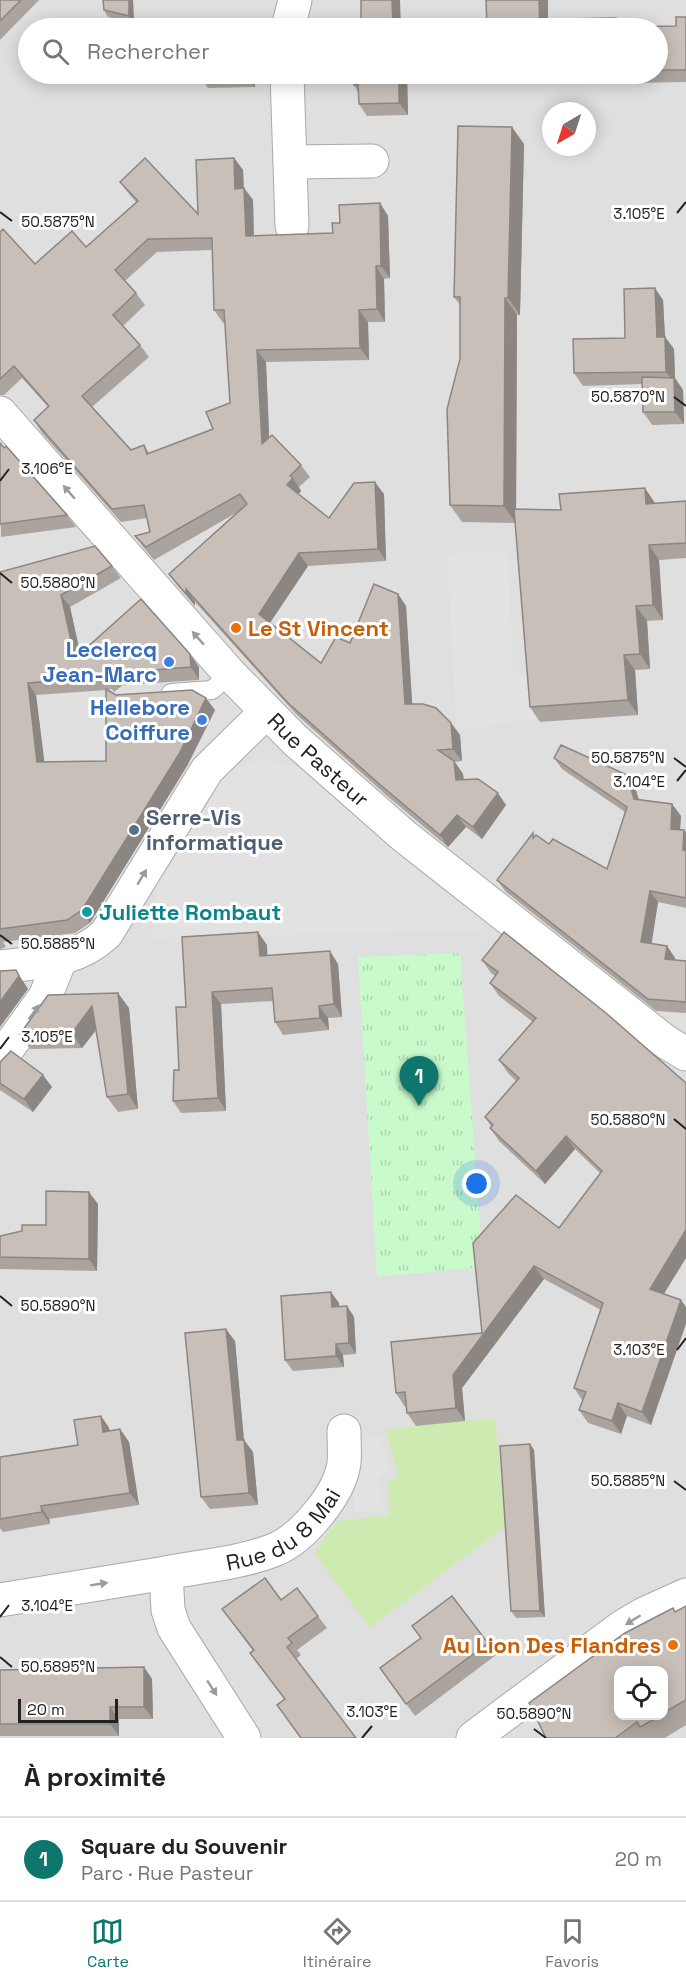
<!DOCTYPE html>
<html lang="fr">
<head>
<meta charset="utf-8">
<style>
  :root { --surface:#fff; --page:#f6f6f6; --text:#222; --muted:#767676; --line:#e0e0e0; --accent:#0f766e }
  body { margin:0; font-family:"Space Grotesk",sans-serif; background:var(--page); color:var(--text) }
  .controls { position:absolute; right:18px; bottom:18px; display:grid; overflow:hidden; border-radius:12px; box-shadow:0 3px 15px #0003 }
  .controls button { width:54px; height:54px; display:grid; place-items:center; padding:0; border:0; border-bottom:2px solid var(--line); background:var(--surface); color:var(--text); font:30px sans-serif }
  .compass { position:absolute; left:542px; top:102px; width:54px; height:54px; border-radius:50%; background:var(--surface); box-shadow:0 3px 15px #0003; rotate:219deg }
  .scale { position:absolute; left:18px; bottom:15px; width:100px; box-sizing:border-box; padding-left:6px; border:3px solid #222; border-top:0; font-size:16px; line-height:21px; white-space:nowrap; color:#222; -webkit-text-stroke:4px #fff; paint-order:stroke }
  .you { position:absolute; left:477px; top:1184px; width:21px; height:21px; margin:-15px; border:4px solid #fff; border-radius:50%; background:#1a73e8; box-shadow:0 0 0 9px #1a73e833 }
  .badge { display:grid; place-items:center; width:39px; height:39px; border-radius:50%; background:var(--accent); color:#fff; font-size:20px; font-weight:700 }
  .pin { position:absolute; translate:-50% -50px; filter:drop-shadow(0 2px 3px #0008) }
  .pin::after { content:''; position:absolute; top:32px; width:21px; height:18px; background:inherit; clip-path:polygon(0 0,100% 0,50% 100%) }
  .list { margin:0; padding:0; list-style:none }
  h2 { display:flex; justify-content:space-between; align-items:center; height:78px; margin:0; padding:0 24px; font-size:26px }
  h2 small { font-size:20px; font-weight:400; color:var(--muted) }
  .list li { display:grid; grid-template-columns:39px 1fr auto; gap:18px; align-items:center; box-sizing:border-box; height:84px; padding:0 24px; border-top:2px solid var(--line) }
  .list b { display:block; font-size:22px; white-space:nowrap }
  .list p { margin:0; font-size:20px; white-space:nowrap; color:var(--muted) }
  .list em { font-size:20px; font-style:normal; color:var(--muted) }
  .icon { flex:none; width:33px; height:33px; fill:none; stroke:currentColor; stroke-width:2; stroke-linecap:round; stroke-linejoin:round }
  .map { position:relative; flex:none; width:686px; height:1738px; overflow:hidden }
  .search { position:absolute; background:var(--surface); box-shadow:0 3px 15px #0003; left:18px; right:18px; top:18px; height:66px; display:flex; align-items:center; gap:15px; box-sizing:border-box; padding:0 21px; border-radius:33px; color:var(--muted); font-size:22px }
  .sheet { height:162px; background:var(--surface) }
  nav { display:flex; justify-content:space-around; align-items:center; box-sizing:border-box; height:84px; border-top:2px solid var(--line); background:var(--surface); font-size:16px; color:var(--muted) }
  nav a { display:grid; justify-items:center; gap:3px }
  nav .on { color:var(--accent) }
  .map>svg:first-child { display:block }
  .residential { fill:#e0dfdf; fill-rule:evenodd }
  .grass { fill:#cdebb0 }
  .park { fill:url(#park-tufts) }
  .parking { fill:#e2e2e2 }
  .lines { fill:none; stroke-linecap:round; stroke-linejoin:round }
  .service-casing { stroke:#a9a9a9; stroke-width:20 }
  .minor-casing { stroke:#a9a9a9; stroke-width:35 }
  .tertiary-casing { stroke:#a9a9a9; stroke-width:35 }
  .service { stroke:#fff; stroke-width:18 }
  .minor { stroke:#fff; stroke-width:33 }
  .tertiary { stroke:#fff; stroke-width:33 }
  .wall { fill:#aba49e; fill-rule:evenodd }
  .shaded-wall { fill:#8b8681 }
  .building { fill:#c7bfb8; stroke:#8b8681; stroke-width:1.5; fill-rule:evenodd }
  .oneway { fill:#9c9c9c }
  .ticks { fill:none; stroke:#222; stroke-width:2 }
  .food-dot { fill:#e8710a; stroke:#fff; stroke-width:2 }
  .shop-dot { fill:#3f7fe0; stroke:#fff; stroke-width:2 }
  .service-dot { fill:#5c6f8a; stroke:#fff; stroke-width:2 }
  .culture-dot { fill:#0f9aa8; stroke:#fff; stroke-width:2 }
  .labels { text-anchor:middle; stroke-width:6; stroke-linejoin:round; paint-order:stroke }
  .food-label { font-size:22px; font-weight:bold; fill:#c56008; stroke:#fff; text-anchor:start }
  .shop-label { font-size:22px; font-weight:bold; fill:#366cbe; stroke:#fff; text-anchor:end }
  .street-label { font-size:22px; fill:#222; stroke:#fff }
  .service-label { font-size:22px; font-weight:bold; fill:#4e5e75; stroke:#fff; text-anchor:start }
  .culture-label { font-size:22px; font-weight:bold; fill:#0d838f; stroke:#fff; text-anchor:start }
  .ticks-label { font-size:15px; text-anchor:middle; fill:#222; stroke:#fff; stroke-width:6; stroke-linejoin:round; paint-order:stroke }
</style>
</head>
<body>
<div class="map">
<svg width="686" height="1738" viewBox="0 0 686 1738">
  <defs>
    <pattern id="park-tufts" width="24" height="20" patternUnits="userSpaceOnUse" patternTransform="scale(1.5)"><rect width="24" height="20" fill="#c8facc"/><path d="M3 7l-1-3M5 7V3M7 7l1-3M15 17l-1-3M17 17v-4M19 17l1-3" fill="none" stroke="#acd6af"/></pattern>
  </defs>
  <rect width="100%" height="100%" fill="#f2efe9"/>
  <path class="residential" d="M0 0H686V1738H0ZM28 28H658V74H28ZM551 111H587V147H551ZM618 1670H664V1716H618Z"/>
  <path class="grass" d="M495 1418 506 1526 370 1628 314 1553 338 1521 390 1515 387 1481 399 1477 385 1429Z"/>
  <path class="park" d="M460 953 483 1267 377 1277 358 957Z"/>
  <g class="parking">
    <path d="M508 550 513 673 531 674 536 720 512 721 482 729 456 728 447 554Z"/>
    <path d="M265 760 298 767 487 930 152 938 157 888 220 782 235 768Z"/>
    <path d="M381 1437 390 1472 379 1477 382 1510 354 1512 352 1480 359 1479 357 1440Z"/>
  </g>
  <g class="lines">
    <defs>
      <path id="service" d="M171 693 212 690 230 674"/>
      <g id="minor">
        <path d="M288 28 295 0"/>
        <path d="M287 74 292 226"/>
        <path d="M290 162 372 161"/>
        <path d="M0 967C39 962 76 962 106 934L207 770 266 712"/>
        <path d="M0 1059 45 997 60 960"/>
        <path id="s1" d="M166 1573C201 1566 241 1563 274 1550 302 1539 340 1494 344 1463 345 1453 344 1442 344 1431"/>
        <path d="M0 1600 166 1573 168 1610 174 1628 244 1738"/>
        <path d="M473 1738 622 1627 644 1614 686 1595"/>
      </g>
      <g id="tertiary">
        <path id="s2" d="M0 413 230 674 295 740 404 836 666 1042 686 1054"/>
      </g>
    </defs>
    <use href="#service" class="service-casing"/>
    <use href="#minor" class="minor-casing"/>
    <use href="#tertiary" class="tertiary-casing"/>
    <use href="#service" class="service"/>
    <use href="#minor" class="minor"/>
    <use href="#tertiary" class="tertiary"/>
  </g>
  <g class="wall">
    <path d="M0 0H39L0 40Z"/>
    <path d="M103 0H133L134 23 108 17 104 10Z"/>
    <path d="M686 17V82L568 84 561 74H657V28L622 27 676 26Z"/>
    <path d="M200 74H255V87L208 88 200 76Z"/>
    <path d="M407 74 408 115 367 116 359 104 358 92 354 85Z"/>
    <path d="M524 144 520 315H517L516 509 561 510 686 501V558L659 560 663 620 647 621 650 669 635 670 638 715 540 722 530 707 515 523 462 522 450 505 460 359V305L454 297Z"/>
    <path d="M234 158 243 170 244 188 253 200 254 236 333 233 340 223 380 203 388 216 390 278 384 279 385 322H368L369 360 266 362 269 437 301 465 310 477 299 487 301 491 298 494 329 518 384 494 386 561 308 566 270 622 321 663 350 643 398 594 406 606 412 704 451 723 460 735 462 761 455 762 463 774 464 780 506 805 482 839 466 827 448 847 386 795 296 714 195 602V606L178 586 169 574 236 513 154 560 144 548 135 536 150 532 147 518 121 522 42 433 34 420 48 407 22 378 4 395H0V232L35 264 86 247 136 202 129 194 120 182 198 214ZM212 250 214 310 223 323H225L230 403 213 429 149 453 144 445 131 450 92 407 149 357 140 345 123 326 145 305 136 293 125 281 157 252Z"/>
    <path d="M663 300 665 337 674 349 675 378 683 390 684 424 652 425 643 412 642 384 583 386 574 373 625 338Z"/>
    <path d="M0 443 67 515 76 527 1 537Z"/>
    <path d="M112 566 121 578 70 607 80 654 199 667V680L123 685 114 692 112 689 107 690 116 695 215 710 187 766 90 923 75 933 3 942 6 947 0 949V572ZM106 690V761L44 762 36 695Z"/>
    <path d="M554 758 635 787 639 800 672 804 681 816 680 830 686 832V908L658 902 651 944 667 946 675 958V960L686 961V1013L656 1011 506 892 497 880 534 836 549 844 607 869 625 812 562 769Z"/>
    <path d="M504 932 664 1294 651 1425 627 1416 621 1434 588 1423 579 1410 582 1400 574 1388 601 1310 544 1279 462 1388 465 1421 416 1426 407 1413 406 1406 405 1407 396 1393 482 1333 559 1228 601 1174 575 1149 545 1184 499 1141 490 1128 491 1126 485 1117 516 1081 508 1073 499 1060 533 1022 499 996 490 983 495 976 491 973 482 960Z"/>
    <path d="M267 945V956L338 964 342 1017 328 1018 329 1030 283 1035 275 1022 273 1001 221 1004 226 1111 181 1113 173 1101 179 1070 186 1007Z"/>
    <path d="M129 1008 138 1109 118 1112 107 1097 96 1030 82 1048 30 1049 20 1034Z"/>
    <path d="M0 1062 52 1087 33 1112 0 1090Z"/>
    <path d="M98 1204 97 1271 0 1269V1236L46 1225Z"/>
    <path d="M339 1303V1307L347 1306 354 1317 356 1354 343 1355 344 1367 293 1371 285 1360Z"/>
    <path d="M235 1341 244 1440 253 1452 258 1505 210 1509 201 1497Z"/>
    <path d="M101 1416 109 1428 110 1431 120 1429 129 1442 139 1505 49 1519 50 1524 3 1532 0 1528V1457L78 1445Z"/>
    <path d="M530 1444 534 1450 545 1617 516 1618 511 1611Z"/>
    <path d="M281 1600 318 1616 327 1628 297 1650 301 1655 296 1659 356 1738H301L277 1705 284 1699 250 1653 253 1651 222 1609Z"/>
    <path d="M686 1606V1725L665 1738H546L673 1608 675 1612ZM663 1671V1716H618Z"/>
    <path d="M488 1643 496 1655 415 1716 380 1668Z"/>
    <path d="M144 1667 152 1679 153 1719H119V1736H0V1670Z"/>
  </g>
  <g class="shaded-wall">
    <path d="M129 0H133L134 23 129 16Z"/>
    <path d="M392 0H400L401 28H393Z"/>
    <path d="M539 0H548V28H540Z"/>
    <path d="M616 18 623 28 616 27Z"/>
    <path d="M247 74H255V87L247 75Z"/>
    <path d="M399 74H407L408 115 399 103Z"/>
    <path d="M512 127 524 144 520 315 508 298Z"/>
    <path d="M234 158 243 170 244 201 235 189Z"/>
    <path d="M244 188 253 200 254 248 246 236Z"/>
    <path d="M380 203 388 216 390 278 381 266Z"/>
    <path d="M376 266 384 279 385 322 377 309Z"/>
    <path d="M655 288 663 300 665 337 674 349 675 378 683 390 684 424 675 412V384L666 372 657 337Z"/>
    <path d="M505 298 517 315 516 523 504 506Z"/>
    <path d="M359 310 368 322 369 360 360 348Z"/>
    <path d="M257 350 266 362 270 456 262 444Z"/>
    <path d="M293 478 301 491 295 498 287 485Z"/>
    <path d="M375 482 384 494 386 561 378 549Z"/>
    <path d="M645 488 655 503 646 504Z"/>
    <path d="M649 545 659 560 663 620 653 605Z"/>
    <path d="M299 553 308 566 268 626 259 614Z"/>
    <path d="M186 589 195 602V606L186 594Z"/>
    <path d="M398 594 406 606 413 717 405 704Z"/>
    <path d="M61 595 70 607 84 670 75 658Z"/>
    <path d="M636 606 647 621 650 669 640 654Z"/>
    <path d="M190 654 199 667V680L191 667Z"/>
    <path d="M624 655 635 670 638 715 628 700Z"/>
    <path d="M28 683 36 695 46 774 37 762Z"/>
    <path d="M206 698 215 710 187 766 90 923 82 910Z"/>
    <path d="M451 723 460 735 462 761 453 749Z"/>
    <path d="M454 761 463 774 465 792 456 780Z"/>
    <path d="M627 775 635 787 642 811 634 799Z"/>
    <path d="M498 793 506 805 482 839 473 827Z"/>
    <path d="M672 804 681 816 679 841 671 829Z"/>
    <path d="M457 815 466 827 448 847 440 835Z"/>
    <path d="M684 830 686 832V855L683 850Z"/>
    <path d="M650 891 658 902 650 954 641 942Z"/>
    <path d="M258 932 267 945 268 969 260 956Z"/>
    <path d="M667 946 675 958 674 971 665 959Z"/>
    <path d="M330 951 338 964 342 1017 334 1004Z"/>
    <path d="M16 970 28 989 0 1027V1002Z"/>
    <path d="M212 992 221 1004 226 1111 218 1098Z"/>
    <path d="M118 993 129 1008 138 1109 128 1094Z"/>
    <path d="M92 1006 103 1021 82 1048 72 1033Z"/>
    <path d="M319 1006 328 1018 329 1030 320 1018Z"/>
    <path d="M43 1075 52 1087 33 1112 24 1099Z"/>
    <path d="M566 1136 575 1149 545 1184 536 1171Z"/>
    <path d="M89 1192 98 1204 97 1271 89 1259Z"/>
    <path d="M686 1230V1258L659 1302 650 1289Z"/>
    <path d="M534 1266 544 1279 462 1388 465 1421 456 1408 453 1375Z"/>
    <path d="M331 1292 339 1303 340 1318 332 1307Z"/>
    <path d="M681 1300 686 1307V1324L651 1425 642 1412Z"/>
    <path d="M347 1306 354 1317 356 1354 349 1343Z"/>
    <path d="M226 1329 235 1341 245 1452 237 1440Z"/>
    <path d="M336 1344 343 1355 344 1367 336 1356Z"/>
    <path d="M618 1403 627 1416 621 1434 612 1421Z"/>
    <path d="M101 1416 109 1428 112 1444 103 1432Z"/>
    <path d="M120 1429 129 1442 139 1505 130 1493Z"/>
    <path d="M244 1440 253 1452 258 1505 249 1493Z"/>
    <path d="M530 1444 534 1450 545 1617 540 1611Z"/>
    <path d="M41 1506 49 1519 50 1524 42 1512Z"/>
    <path d="M144 1667 152 1679 153 1719 144 1707Z"/>
    <path d="M110 1707 119 1719V1736L110 1724Z"/>
  </g>
  <g class="building">
    <path d="M0 0H21L0 21Z"/>
    <path d="M103 0H129V16L104 10Z"/>
    <path d="M361 0H392L393 28H361Z"/>
    <path d="M486 0H539L540 28H487Z"/>
    <path d="M676 17H686V70H657V28H559V19L616 18V27L676 26Z"/>
    <path d="M200 74H247V75L200 76Z"/>
    <path d="M353 74H399V103L359 104 358 84 354 85Z"/>
    <path d="M458 126 512 127 508 298H505L504 506 450 505 447 409 460 359V297H454Z"/>
    <path d="M145 158 198 214 196 160 234 158 235 189 244 188 246 236 333 233 332 223H340L339 205 380 203 381 266H376L377 309 359 310 360 348 257 350 262 444 272 435 301 465 290 476 293 478 287 485 329 518 354 483 375 482 378 549 299 553 259 614 321 663 336 637 350 643 374 584 398 594 405 704H423L436 708 451 723 453 749 438 750 454 761 456 780 478 779 498 793 473 827 457 815 440 835 377 782 287 702 186 589V594L169 574 247 504 240 494 146 547 135 536 150 532 144 505 112 509 34 420 49 406 14 366 0 379V232L3 229 35 264 72 231 86 247 138 201 120 182ZM212 238 214 310H224L230 403 206 412 213 429 147 454 144 445 131 450 82 396 140 345 113 315 136 293 115 270 148 239Z"/>
    <path d="M655 288 657 337H665L666 372 574 373 573 339 625 338 624 289Z"/>
    <path d="M642 377 674 378 675 412H643Z"/>
    <path d="M0 443 4 448 6 446 67 515 0 524Z"/>
    <path d="M645 488 646 504 686 501V543L649 545 653 605 636 606 640 654 624 655 628 700 530 707 514 509 561 510 559 494Z"/>
    <path d="M95 546 112 566 61 595 75 658 141 599 190 654 191 667 115 673 105 680V677L28 683 37 762 106 761V689L116 695 192 690 206 698 179 754 82 910 67 920 0 929V572Z"/>
    <path d="M561 745 627 775 634 799 672 804 671 829 684 830 683 850 686 851V898L650 891 641 942 667 946 665 959 686 961V1002L648 999 497 880 533 833V838L536 835 549 844 553 839 607 869 627 807 554 758Z"/>
    <path d="M258 932 260 956 330 951 334 1004 319 1006 320 1018 275 1022 272 988 212 992 218 1098 173 1101 174 1070H179L176 1007H186L182 937Z"/>
    <path d="M504 932 606 1013 686 1083V1230L650 1289 681 1300 642 1412 618 1403 612 1421 579 1410 586 1392 574 1388 603 1303 534 1266 453 1375 456 1408 407 1413 405 1392 396 1393 391 1342 482 1333 473 1243 516 1195 559 1228 602 1171 566 1136 536 1171 490 1128 493 1125 485 1117 519 1078 499 1060 536 1018 490 983 498 972 482 960Z"/>
    <path d="M16 970 19 976 0 1002V971Z"/>
    <path d="M118 993 128 1094 107 1097 92 1006 72 1033 20 1034 48 995Z"/>
    <path d="M11 1051 43 1075 24 1099 0 1083V1062Z"/>
    <path d="M46 1191 89 1192V1259L0 1257V1236L22 1231V1225H46Z"/>
    <path d="M331 1292 332 1307 347 1306 349 1343 336 1344V1356L285 1360 281 1296Z"/>
    <path d="M226 1329 237 1440H244L249 1493 201 1497 185 1333Z"/>
    <path d="M101 1416 103 1432 120 1429 130 1493 41 1506 42 1512 0 1519V1457L78 1445 74 1420Z"/>
    <path d="M530 1444 540 1611H511L500 1446Z"/>
    <path d="M265 1578 281 1600 297 1588 318 1616 288 1638 292 1643 287 1647 356 1738H301L277 1705 285 1699 250 1653 254 1650 222 1609Z"/>
    <path d="M452 1596 488 1643 406 1704 380 1668 421 1638 412 1626Z"/>
    <path d="M686 1606V1700L663 1713V1671H618V1716H660L640 1727 637 1722 615 1738H546L529 1703 625 1633 673 1608 675 1612Z"/>
    <path d="M144 1667V1707H110V1724H0V1670Z"/>
  </g>
  <defs><path id="oneway-solid" d="M-6-.8H1V-3.2L6.5 0L1 3.2V.8H-6Z" transform="scale(1.5)"/></defs>
  <g class="oneway">
    <use href="#oneway-solid" transform="translate(69 492) rotate(-131)"/>
    <use href="#oneway-solid" transform="translate(198 638) rotate(-131)"/>
    <use href="#oneway-solid" transform="translate(142 877) rotate(-59)"/>
    <use href="#oneway-solid" transform="translate(34 1012) rotate(-54)"/>
    <use href="#oneway-solid" transform="translate(99 1584) rotate(-9)"/>
    <use href="#oneway-solid" transform="translate(633 1620) rotate(148)"/>
    <use href="#oneway-solid" transform="translate(212 1688) rotate(57)"/>
  </g>
  <path class="ticks" d="M0 212 12 221M677 213 686 202M674 397 686 406M0 481 9 469M0 573 12 583M674 758 686 767M677 781 686 770M0 935 12 944M0 1049 9 1037M674 1119 686 1129M0 1296 12 1306M677 1350 686 1338M674 1481 686 1490M0 1617 9 1605M0 1657 12 1667M534 1729 546 1738M362 1738 372 1726"/>
  <g class="food-dot">
    <circle cx="236" cy="628" r="6"/>
    <circle cx="673" cy="1645" r="6"/>
  </g>
  <g class="shop-dot">
    <circle cx="169" cy="662" r="6"/>
    <circle cx="202" cy="720" r="6"/>
  </g>
  <circle class="service-dot" cx="134" cy="830" r="6"/>
  <circle class="culture-dot" cx="87" cy="912" r="6"/>
  <g class="labels">
    <g class="food-label">
      <text x="248" y="636">Le St Vincent</text>
      <text x="661" y="1653" text-anchor="end">Au Lion Des Flandres</text>
    </g>
    <g class="shop-label">
      <text x="157" y="657">Leclercq<tspan x="157" dy="25">Jean-Marc</tspan></text>
      <text x="190" y="715">Hellebore<tspan x="190" dy="25">Coiffure</tspan></text>
    </g>
    <g class="street-label">
      <text dy="8" stroke="none"><textPath href="#s2" startOffset="471">Rue Pasteur</textPath></text>
      <text dy="8" stroke="none"><textPath href="#s1" startOffset="129">Rue du 8 Mai</textPath></text>
    </g>
    <g class="service-label">
      <text x="146" y="825">Serre-Vis<tspan x="146" dy="25">informatique</tspan></text>
    </g>
    <g class="culture-label">
      <text x="99" y="920">Juliette Rombaut</text>
    </g>
  </g>
  <g class="ticks-label">
    <text x="639" y="219">3.105°E</text>
    <text x="58" y="227">50.5875°N</text>
    <text x="628" y="402">50.5870°N</text>
    <text x="47" y="474">3.106°E</text>
    <text x="58" y="588">50.5880°N</text>
    <text x="628" y="763">50.5875°N</text>
    <text x="639" y="787">3.104°E</text>
    <text x="58" y="949">50.5885°N</text>
    <text x="47" y="1042">3.105°E</text>
    <text x="628" y="1125">50.5880°N</text>
    <text x="58" y="1311">50.5890°N</text>
    <text x="639" y="1355">3.103°E</text>
    <text x="628" y="1486">50.5885°N</text>
    <text x="47" y="1611">3.104°E</text>
    <text x="58" y="1672">50.5895°N</text>
    <text x="372" y="1717">3.103°E</text>
    <text x="534" y="1719">50.5890°N</text>
  </g>
</svg>
<div class="controls">
<button><svg class="icon" aria-label="locate" viewBox="0 0 24 24"><circle cx="12" cy="12" r="6"/><path d="M12 2v4M12 18v4M2 12h4M18 12h4"/></svg></button>
</div>
<svg class="compass" viewBox="-18 -18 36 36"><path d="M0-13l5 13h-10z" fill="#e53935"/><path d="M0 13l5-13h-10z" fill="#767676"/></svg>
<div class="scale">20 m</div>
<div class="you"></div>
<div class="pin badge" style="left:419px;top:1106px">1</div>
<div class="search"><svg class="icon" aria-label="search" viewBox="0 0 24 24"><circle cx="10" cy="10" r="6"/><path d="M15 15l6 6"/></svg>Rechercher</div>
</div>
<section class="sheet">
<h2>À proximité<small></small></h2>
<ul class="list">
<li><span class="badge">1</span><div><b>Square du Souvenir</b><p>Parc · Rue Pasteur</p></div><em>20 m</em></li>
</ul>
</section>
<nav>
<a class="on"><svg class="icon" aria-label="map" viewBox="0 0 24 24"><path d="M3 6l6-2 6 2 6-2v14l-6 2-6-2-6 2zM9 4v14M15 6v14"/></svg>Carte</a>
<a><svg class="icon" aria-label="directions" viewBox="0 0 24 24"><path d="M12 3l9 9-9 9-9-9zM9 14v-3h6M13 9l2 2-2 2"/></svg>Itinéraire</a>
<a><svg class="icon" aria-label="saved" viewBox="0 0 24 24"><path d="M7 4h10v16l-5-4-5 4z"/></svg>Favoris</a>
</nav>
</body>
</html>
